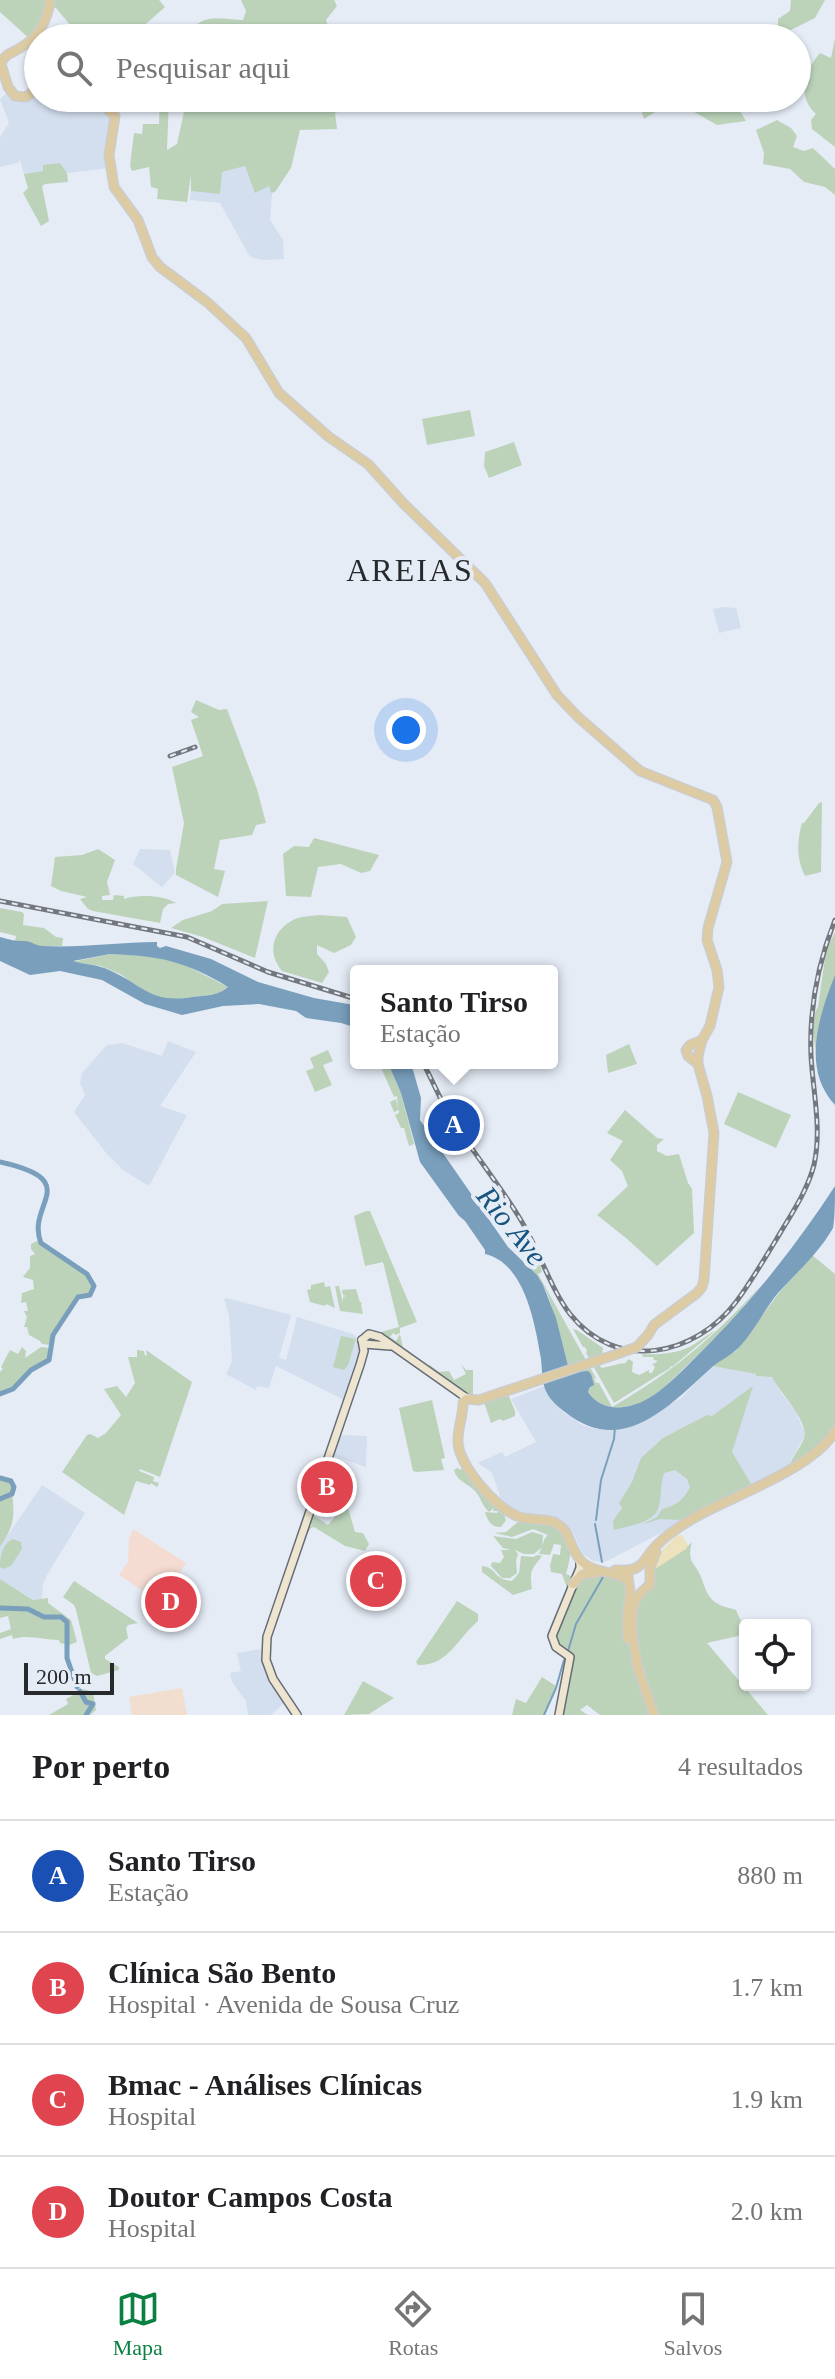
<!DOCTYPE html>
<html lang="pt">
<head>
<meta charset="utf-8">
<style>
  :root { --surface:#fff; --page:#f2f2f2; --text:#202124; --muted:#757577; --line:#e0e0e0; --accent:#0b8043 }
  body { margin:0; font-family:"Times New Roman",serif; background:var(--page); color:var(--text) }
  .controls { position:absolute; right:24px; bottom:24px; display:grid; overflow:hidden; border-radius:8px; box-shadow:0 2px 6px #0004 }
  .controls button { width:72px; height:72px; display:grid; place-items:center; padding:0; border:0; border-bottom:2px solid var(--line); background:var(--surface); color:var(--text); font:40px sans-serif }
  .scale { position:absolute; left:24px; bottom:20px; width:90px; box-sizing:border-box; padding-left:8px; border:4px solid #27292d; border-top:0; font-size:22px; line-height:28px; white-space:nowrap; color:#27292d; -webkit-text-stroke:6px #e5ecf6; paint-order:stroke }
  .you { position:absolute; left:406px; top:730px; width:28px; height:28px; margin:-20px; border:6px solid #fff; border-radius:50%; background:#1a73e8; box-shadow:0 0 0 12px #1a73e833 }
  .badge { display:grid; place-items:center; width:52px; height:52px; border-radius:50%; background:var(--accent); color:#fff; font-size:26px; font-weight:700 }
  .pin { position:absolute; translate:-50% -50%; border:4px solid #fff; box-shadow:0 2px 8px #0006 }
  .popup { position:absolute; left:350px; top:965px; width:208px; height:104px; box-sizing:border-box; display:grid; place-content:center; border-radius:8px; background:var(--surface); filter:drop-shadow(0 2px 6px #0005); font-size:26px; white-space:nowrap; color:var(--muted) }
  .popup b { font-size:30px; color:var(--text) }
  .popup::after { content:''; position:absolute; left:50%; top:100%; margin-left:-16px; border:16px solid transparent; border-top-color:var(--surface) }
  .list { margin:0; padding:0; list-style:none }
  h2 { display:flex; justify-content:space-between; align-items:center; height:104px; margin:0; padding:0 32px; font-size:34px }
  h2 small { font-size:26px; font-weight:400; color:var(--muted) }
  .list li { display:grid; grid-template-columns:52px 1fr auto; gap:24px; align-items:center; box-sizing:border-box; height:112px; padding:0 32px; border-top:2px solid var(--line) }
  .list b { display:block; font-size:30px; white-space:nowrap }
  .list p { margin:0; font-size:26px; white-space:nowrap; color:var(--muted) }
  .list em { font-size:26px; font-style:normal; color:var(--muted) }
  .icon { flex:none; width:44px; height:44px; fill:none; stroke:currentColor; stroke-width:2; stroke-linecap:round; stroke-linejoin:round }
  .map { position:relative; flex:none; width:835px; height:1715px; overflow:hidden }
  .search { position:absolute; background:var(--surface); box-shadow:0 2px 6px #0004; left:24px; right:24px; top:24px; height:88px; display:flex; align-items:center; gap:20px; box-sizing:border-box; padding:0 28px; border-radius:44px; color:var(--muted); font-size:30px }
  .sheet { height:552px; background:var(--surface) }
  nav { display:flex; justify-content:space-around; align-items:center; box-sizing:border-box; height:112px; border-top:2px solid var(--line); background:var(--surface); font-size:22px; color:var(--muted) }
  nav a { display:grid; justify-items:center; gap:4px }
  nav .on { color:var(--accent) }
  .map>svg:first-child { display:block }
  .commercial { fill:#f1dece }
  .built { fill:#d3dfee }
  .medical { fill:#f4dcd2 }
  .green { fill:#bcd3ba }
  .sand { fill:#ece2bd }
  .water { fill:#799fbd; fill-rule:evenodd }
  .lines { fill:none; stroke-linecap:round; stroke-linejoin:round }
  .stream { stroke:#799fbd; stroke-width:2 }
  .river { stroke:#799fbd; stroke-width:5 }
  .secondary-casing { stroke:#666c74; stroke-width:10 }
  .primary-casing { stroke:#cbcccd; stroke-width:11 }
  .secondary { stroke:#eee5d1; stroke-width:7 }
  .primary { stroke:#ddcba4; stroke-width:8 }
  .rail-casing { stroke:#74787e; stroke-width:5 }
  .rail { stroke:#e5ecf6; stroke-width:2; stroke-dasharray:6; stroke-linecap:butt }
  .primary-bridge-casing { stroke:#cbcccd; stroke-width:11; stroke-linecap:butt }
  .primary-bridge { stroke:#ddcba4; stroke-width:8 }
  .labels { text-anchor:middle; stroke-width:8; stroke-linejoin:round; paint-order:stroke }
  .water-label { font-size:30px; font-style:italic; fill:#17557e; stroke:#e5ecf6 }
  .quarter-label { font-size:32px; letter-spacing:2px; fill:#27292d; stroke:#e5ecf6 }
</style>
</head>
<body>
<div class="map">
<svg width="835" height="1715" viewBox="0 0 835 1715">
  <rect width="100%" height="100%" fill="#e5ecf6"/>
  <path class="commercial" d="M182 1688 187 1715H132L129 1697Z"/>
  <g class="built">
    <path d="M38 88V98H87L111 111 110 168 67 173 60 163 43 171 24 174 20 160 18 163 0 167V137L9 123 0 99 10 91 19 97Z"/>
    <path d="M259 160 272 194 270 220 283 240 284 259 262 260 250 257 220 203 190 200 194 170 223 172Z"/>
    <path d="M723 607 736 608 741 628 719 633 713 609Z"/>
    <path d="M140 849 170 850 175 873 162 887 133 864Z"/>
    <path d="M168 1041 196 1052 160 1106 187 1115 149 1186 123 1170 107 1154 74 1112 85 1095 80 1083 82 1073 107 1045 122 1043 162 1056Z"/>
    <path d="M227 1298 291 1315 279 1358 286 1360 297 1317 353 1334 359 1340 361 1350 344 1400 276 1366 269 1388 257 1386 256 1390 226 1374 232 1361 229 1315 224 1299Z"/>
    <path d="M712 1366 756 1374V1376L772 1377 782 1394 795 1410 804 1431V1437L792 1458 790 1466 605 1562 593 1561 582 1553 574 1534 562 1523 527 1515 506 1505 501 1499 492 1473 478 1463 502 1452 505 1457 536 1442 511 1399 544 1386 547 1394 562 1411 582 1425 595 1429 615 1430 629 1427 681 1398Z"/>
    <path d="M340 1435 367 1436 366 1467 333 1456Z"/>
    <path d="M42 1485 85 1513 47 1575 43 1584 42 1599 34 1600 0 1579V1547Z"/>
    <path d="M260 1649 262 1651 269 1683 284 1703 271 1715H248L246 1701 232 1682 230 1673 241 1671 237 1653Z"/>
  </g>
  <path class="medical" d="M133 1529 186 1563 168 1590 159 1601 119 1575 128 1562 129 1539Z"/>
  <g class="green">
    <path d="M0 0H159L165 7 130 38H81L56 8 50 6 31 40 0 12Z"/>
    <path d="M241 0H334L337 6 326 20 332 38H177L179 35H189C201 11 223 20 243 20L246 11Z"/>
    <path d="M791 0H825L815 18 791 30 778 27V19L790 11Z"/>
    <path d="M835 38V147L812 129 811 120 816 114C796 96 805 70 820 53L831 58Z"/>
    <path d="M160 98H169L167 150 177 144 187 98H387L377 105 370 102 335 113 337 129 300 130 291 168 275 192 271 193 269 186 255 193 245 166 222 172 220 194 191 191V175L187 202 157 199 158 189 151 187 149 167 132 171 130 166 134 133 142 134 143 124H159Z"/>
    <path d="M644 98H749L745 99 740 111 746 121 717 125 689 109 668 104 644 119 642 113Z"/>
    <path d="M777 120 791 128 797 136 793 147 804 151 813 148 835 169V195L825 187 804 182 790 169 763 164 764 153 756 130Z"/>
    <path d="M60 163 67 173 68 182 45 184 42 186 49 221 41 226 23 193 28 188 24 174 43 171V165Z"/>
    <path d="M470 410 475 436 427 445 422 419Z"/>
    <path d="M514 442 522 465 489 478 484 466 485 452Z"/>
    <path d="M196 700 219 710 227 709 257 789 266 823 256 825 252 835 220 840 214 869 225 871 218 897 176 875V869L184 823 172 767 203 756 191 720 199 717 191 712Z"/>
    <path d="M822 802 821 872 805 876C796 859 797 841 802 823H804L819 803Z"/>
    <path d="M314 838 379 855 370 871 361 873 341 864 318 867 311 897 286 896 283 854 294 846 309 847Z"/>
    <path d="M98 849 115 860 107 882 110 895 102 896V900H113L114 895 124 896V899C138 894 164 895 176 903L168 904 163 909 160 923 93 911 88 909 80 899 87 897 61 891 51 886 55 857 82 855Z"/>
    <path d="M268 901 255 958 203 937 171 928 183 920 212 911 222 904Z"/>
    <path d="M0 908 22 912 24 914 23 925 44 928 56 937 63 938 62 946H39L15 942 16 936 0 932Z"/>
    <path d="M320 915 347 917 356 937 351 945 334 953 317 945V954L326 964 329 972 322 983 282 971C267 953 272 931 293 920 300 916 311 916 320 915Z"/>
    <path d="M835 932V975L820 1020 816 1052C814 1038 810 1020 818 1007L826 951Z"/>
    <path d="M110 954 149 956 183 964 228 987 218 994 168 1000 147 993 120 974 101 966 72 962Z"/>
    <path d="M629 1044 637 1064 608 1073 606 1055Z"/>
    <path d="M328 1050 333 1061 323 1065 332 1085 315 1092 306 1071 314 1068 310 1058Z"/>
    <path d="M379 1063H388L401 1093 414 1144 409 1146 404 1128H401L395 1115 399 1113V1110L394 1112 390 1102 396 1099 398 1109 397 1096 394 1097Z"/>
    <path d="M738 1092 791 1115 776 1148 724 1124Z"/>
    <path d="M625 1110 657 1138 664 1139 657 1145V1151L667 1156 679 1154 688 1183 692 1189 694 1233 657 1266 626 1238 597 1215 628 1186 622 1171 610 1160 623 1141 607 1133Z"/>
    <path d="M366 1211H370L417 1322 400 1328V1333L396 1335 393 1333 390 1337 396 1341 400 1334 403 1348 399 1347 403 1350H409L404 1351 381 1332 399 1327 383 1262 365 1266 354 1216Z"/>
    <path d="M39 1240 87 1274 93 1289 90 1294 77 1296C66 1312 54 1326 50 1345L42 1344 40 1341 29 1335 27 1327H24L27 1317 24 1311H28L26 1302 21 1303 22 1293 34 1289 33 1280 23 1277 30 1268V1256L35 1254 31 1249V1244Z"/>
    <path d="M812 1255 835 1274V1426L824 1445 790 1466C792 1455 801 1448 804 1438 809 1421 780 1393 772 1377L756 1376V1374L712 1366 736 1351 778 1294Z"/>
    <path d="M538 1258 542 1272 538 1274 596 1378 594 1379 596 1383H599L612 1407C670 1374 717 1335 760 1286 737 1316 711 1343 683 1369 673 1379 662 1390 650 1398 630 1410 602 1413 588 1392L591 1386 588 1371 573 1372 568 1366C554 1334 558 1295 530 1269L534 1267 536 1259Z"/>
    <path d="M324 1282 325 1287 330 1286 335 1308 326 1304 325 1306 310 1302 307 1290 311 1289V1285Z"/>
    <path d="M335 1286H339L343 1303V1297L346 1296 343 1295 342 1290 356 1289 360 1302H362L361 1304 363 1314 340 1311Z"/>
    <path d="M573 1329 577 1330 603 1348 602 1355 597 1363 602 1368 623 1363 624 1364 629 1359 633 1362 632 1372 639 1375 649 1370V1373H652L655 1367 653 1365 650 1366 658 1361 654 1360 653 1357H643L642 1354C658 1355 677 1354 693 1345 700 1341 708 1334 715 1331L672 1367 670 1366V1368L614 1403 586 1353 587 1351 585 1347H583Z"/>
    <path d="M341 1336 356 1339 348 1365 344 1370 333 1367Z"/>
    <path d="M22 1347 26 1351 25 1358 41 1347 51 1348 49 1359 31 1370 13 1388 0 1393V1372L3 1369 1 1367 10 1350 18 1354Z"/>
    <path d="M137 1350 144 1351 145 1356 147 1355 146 1350 192 1382 160 1477 140 1469 139 1471 154 1477 153 1481 159 1483 157 1487 151 1483 150 1485 136 1481 124 1515 62 1472 87 1435 90 1434 98 1438 106 1433 121 1415 104 1389 117 1386 126 1397 135 1383 128 1357H137Z"/>
    <path d="M461 1364 466 1370H473V1395L470 1396 426 1366 430 1365 439 1372 449 1371 454 1380 466 1374Z"/>
    <path d="M753 1386 732 1452 751 1484 680 1520 660 1519 643 1524 657 1517 662 1509C675 1506 685 1499 690 1487L687 1479 675 1470 664 1473C660 1485 662 1494 659 1506 656 1523 628 1526 614 1530L613 1521 622 1508 619 1503 632 1482 641 1458 663 1438 707 1415 712 1416Z"/>
    <path d="M508 1394 515 1411V1416L503 1421 500 1419 491 1423 484 1402Z"/>
    <path d="M432 1400 445 1458 441 1459 444 1470 416 1472 413 1471 399 1408Z"/>
    <path d="M463 1466 500 1509 499 1512 504 1514 506 1520 501 1527C492 1528 487 1520 485 1512L497 1513 498 1511H493L494 1508 489 1512C481 1505 481 1496 473 1489 465 1482 457 1481 454 1470L457 1468 461 1470Z"/>
    <path d="M0 1479 7 1480 12 1485C13 1514 18 1520 0 1547Z"/>
    <path d="M342 1508H348L355 1532 363 1533 369 1544 365 1551 345 1546 314 1527 311 1528 305 1538 310 1526H312L310 1524 313 1515 328 1525Z"/>
    <path d="M519 1521C559 1523 580 1528 566 1574L573 1577 567 1588 562 1574 551 1572 550 1566 553 1554 560 1555 561 1545 554 1544 550 1555 539 1554 545 1538 548 1535 533 1529 512 1537 494 1533 506 1532Z"/>
    <path d="M532 1532 543 1535 542 1547 534 1554H524L515 1550 518 1554 516 1560 517 1573 510 1578H502L491 1566 492 1562 500 1563 504 1557 501 1550H511L503 1548 493 1536 516 1539Z"/>
    <path d="M13 1539 21 1542 22 1549 11 1566 3 1569 0 1567C0 1556 2 1544 13 1539Z"/>
    <path d="M692 1542C686 1563 696 1563 701 1577 705 1587 707 1598 718 1604 723 1607 731 1608 736 1610L745 1630 738 1636 707 1643 768 1715H659C646 1673 625 1631 644 1588 646 1583 649 1575 652 1571 660 1561 681 1554 692 1542Z"/>
    <path d="M538 1555 542 1556C532 1570 529 1569 532 1589L513 1595 482 1572V1566C498 1568 492 1579 512 1581L519 1573 521 1556 533 1557Z"/>
    <path d="M593 1575 619 1578 623 1581 628 1595 627 1641 650 1715H600L587 1705 580 1710 588 1715H562L574 1660 573 1655C565 1651 557 1646 555 1638 553 1629 574 1585 582 1579 585 1576 589 1576 593 1575Z"/>
    <path d="M0 1579 33 1600 48 1598V1603L71 1620 77 1642 69 1645 60 1643 59 1640C43 1640 29 1634 13 1639L12 1635 0 1639V1633L11 1629 8 1616 0 1618Z"/>
    <path d="M74 1581 138 1623 128 1625 126 1628 128 1638 105 1656V1659L119 1667V1670L97 1676 91 1673 76 1610 74 1605 63 1597Z"/>
    <path d="M457 1601 478 1614V1621C457 1639 448 1666 418 1665L416 1662Z"/>
    <path d="M542 1677 556 1686 545 1715H512L516 1699 526 1703Z"/>
    <path d="M363 1681 394 1698 369 1714 344 1715Z"/>
    <path d="M84 1689 93 1692 96 1710 90 1715H49L68 1704 66 1699Z"/>
  </g>
  <path class="sand" d="M677 1535H682L688 1545 686 1549 652 1571 657 1556Z"/>
  <g class="water">
    <path d="M0 937C12 940 13 941 24 941 31 941 36 946 43 946 81 948 119 942 157 942V946L160 948 166 946 211 959 258 982 314 998 354 1005 356 1006V1030L354 1027 341 1023 306 1018 296 1011 259 1004 223 1006 182 1015 145 1004 102 980 60 971 30 975 0 961ZM110 954C159 956 186 961 228 987 216 997 206 995 192 997 149 1004 144 985 109 970 97 964 85 965 73 961Z"/>
    <path d="M835 975V1105C801 1069 819 1015 835 975Z"/>
    <path d="M388 1063H411L421 1098 420 1120 508 1247 537 1275 543 1285 556 1318 568 1366 573 1372 588 1371 591 1374 594 1385 590 1387 588 1392C602 1413 629 1410 649 1398 664 1389 678 1375 691 1362 745 1310 794 1249 835 1186 835 1198 835 1218 833 1228 819 1253 797 1272 778 1293 763 1311 752 1336 735 1351 727 1358 717 1362 710 1369 669 1406 622 1458 565 1412 558 1407 548 1398 545 1389 542 1380 542 1369 541 1359 535 1324 525 1263 485 1254V1250L465 1221 459 1216 420 1162 401 1093Z"/>
  </g>
  <g class="lines">
    <g class="stream">
      <path d="M596 1520 601 1480 614 1439 615 1427"/>
      <path d="M595 1524 602 1562"/>
      <path d="M568 1651 576 1624 603 1577"/>
      <path d="M544 1715 556 1688 564 1660"/>
    </g>
    <g class="river">
      <path d="M0 1162C86 1181 25 1204 41 1243L87 1274 94 1286 90 1295 78 1297 53 1335 49 1360 31 1370 13 1389 0 1394"/>
      <path d="M0 1478 11 1481 14 1487 12 1494 0 1499"/>
      <path d="M0 1608 28 1609 44 1617H61L67 1622V1658L77 1687"/>
      <path d="M80 1691 86 1702 93 1704 86 1715"/>
    </g>
    <defs>
      <g id="secondary">
        <path d="M362 1340 369 1334 380 1337 468 1399"/>
        <path d="M362 1340 364 1344 390 1346"/>
        <path d="M297 1715 273 1679 266 1660 267 1637 360 1365 364 1351 362 1340"/>
        <path d="M559 1715 570 1657 556 1647 552 1636 580 1568V1560"/>
      </g>
      <g id="primary">
        <path d="M38 88 26 97 15 96 8 87 1 64C5 53 11 54 20 48 38 38 48 20 50 0"/>
        <path d="M87 98 103 105 115 116 109 155 114 187 138 220 152 257 160 267 207 302 246 338 279 393 329 437 368 464 404 504 485 583 557 695 578 717 640 771 713 800 717 807 727 862 708 928 707 940 717 970 719 987 710 1026 702 1040 698 1056V1064L707 1096 714 1133 704 1280 702 1287 697 1293 654 1325 648 1335"/>
        <path d="M698 1064 688 1056 686 1050 690 1045 702 1040"/>
        <path d="M617 1354 479 1400 466 1399 463 1403C463 1416 458 1427 458 1440 457 1464 496 1508 517 1516 529 1521 543 1518 554 1522 572 1530 569 1550 582 1562 595 1574 614 1570 627 1580"/>
        <path d="M615 1570C623 1570 632 1572 639 1566 645 1562 649 1553 655 1547 666 1535 680 1526 694 1518 732 1496 815 1468 835 1431"/>
        <path d="M628 1577 630 1591 627 1620 628 1639"/>
        <path d="M573 1584 582 1574 596 1573"/>
        <path d="M636 1663 654 1715"/>
        <path d="M638 1668C635 1646 626 1619 637 1598 640 1592 646 1589 650 1584V1567L656 1552"/>
      </g>
    </defs>
    <use href="#secondary" class="secondary-casing"/>
    <use href="#primary" class="primary-casing"/>
    <use href="#secondary" class="secondary"/>
    <use href="#primary" class="primary"/>
    <defs>
      <g id="rail">
        <path d="M170 756 195 747"/>
        <path d="M0 901 187 937 268 972 356 999"/>
        <path d="M423 1063C433 1081 440 1100 451 1117 472 1151 498 1183 519 1217 538 1247 550 1288 570 1314 617 1373 695 1356 736 1302 751 1282 763 1261 776 1240 790 1216 807 1192 814 1165 822 1129 813 1092 811 1056 809 1009 818 963 835 920"/>
      </g>
    </defs>
    <use href="#rail" class="rail-casing"/>
    <use href="#rail" class="rail"/>
    <defs>
      <path id="primary-bridge" d="M617 1354 637 1347 648 1335"/>
    </defs>
    <use href="#primary-bridge" class="primary-bridge-casing"/>
    <use href="#primary-bridge" class="primary-bridge"/>
  </g>
  <g class="labels">
    <g class="water-label">
      <text transform="translate(512 1226) rotate(51)" y="10">Rio Ave</text>
    </g>
    <g class="quarter-label">
      <text x="410" y="581">AREIAS</text>
    </g>
  </g>
</svg>
<div class="controls">
<button><svg class="icon" aria-label="locate" viewBox="0 0 24 24"><circle cx="12" cy="12" r="6"/><path d="M12 2v4M12 18v4M2 12h4M18 12h4"/></svg></button>
</div>
<div class="scale">200 m</div>
<div class="you"></div>
<div class="pin badge" style="left:454px;top:1125px;background:#1a4fb4">A</div>
<div class="popup"><b>Santo Tirso</b>Estação</div>
<div class="pin badge" style="left:327px;top:1487px;background:#e0444e">B</div>
<div class="pin badge" style="left:376px;top:1581px;background:#e0444e">C</div>
<div class="pin badge" style="left:171px;top:1602px;background:#e0444e">D</div>
<div class="search"><svg class="icon" aria-label="search" viewBox="0 0 24 24"><circle cx="10" cy="10" r="6"/><path d="M15 15l6 6"/></svg>Pesquisar aqui</div>
</div>
<section class="sheet">
<h2>Por perto<small>4 resultados</small></h2>
<ul class="list">
<li><span class="badge" style="background:#1a4fb4">A</span><div><b>Santo Tirso</b><p>Estação</p></div><em>880 m</em></li>
<li><span class="badge" style="background:#e0444e">B</span><div><b>Clínica São Bento</b><p>Hospital · Avenida de Sousa Cruz</p></div><em>1.7 km</em></li>
<li><span class="badge" style="background:#e0444e">C</span><div><b>Bmac - Análises Clínicas</b><p>Hospital</p></div><em>1.9 km</em></li>
<li><span class="badge" style="background:#e0444e">D</span><div><b>Doutor Campos Costa</b><p>Hospital</p></div><em>2.0 km</em></li>
</ul>
</section>
<nav>
<a class="on"><svg class="icon" aria-label="map" viewBox="0 0 24 24"><path d="M3 6l6-2 6 2 6-2v14l-6 2-6-2-6 2zM9 4v14M15 6v14"/></svg>Mapa</a>
<a><svg class="icon" aria-label="directions" viewBox="0 0 24 24"><path d="M12 3l9 9-9 9-9-9zM9 14v-3h6M13 9l2 2-2 2"/></svg>Rotas</a>
<a><svg class="icon" aria-label="saved" viewBox="0 0 24 24"><path d="M7 4h10v16l-5-4-5 4z"/></svg>Salvos</a>
</nav>
</body>
</html>
